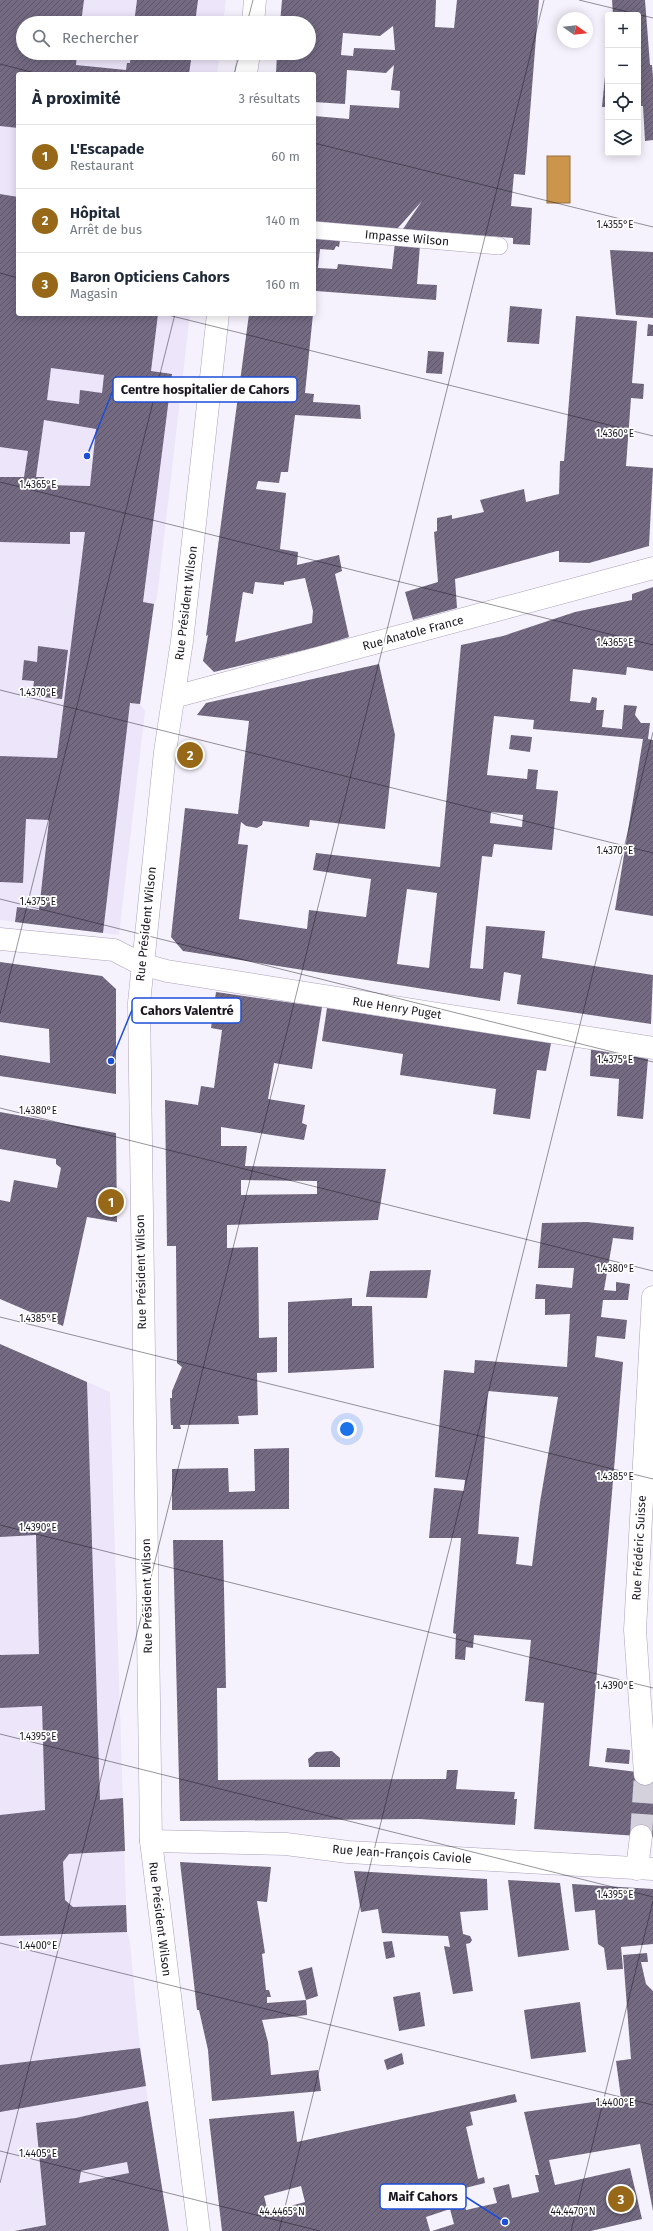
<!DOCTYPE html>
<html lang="fr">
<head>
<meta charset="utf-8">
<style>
  :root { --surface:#fff; --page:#f2f2f3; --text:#1f2937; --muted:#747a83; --line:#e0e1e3; --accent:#976818 }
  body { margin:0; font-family:"Fira Sans",sans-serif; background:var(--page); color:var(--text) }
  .controls { position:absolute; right:12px; top:12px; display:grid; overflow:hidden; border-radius:4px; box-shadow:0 2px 10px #0003 }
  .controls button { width:36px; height:36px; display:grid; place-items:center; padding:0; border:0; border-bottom:1px solid var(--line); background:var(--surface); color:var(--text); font:20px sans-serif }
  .compass { position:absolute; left:557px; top:12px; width:36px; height:36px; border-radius:50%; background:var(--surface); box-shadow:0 2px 10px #0003; rotate:104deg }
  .you { position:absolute; left:347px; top:1429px; width:14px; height:14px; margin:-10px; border:3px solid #fff; border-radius:50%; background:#1a73e8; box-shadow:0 0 0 6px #1a73e833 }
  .badge { display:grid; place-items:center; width:26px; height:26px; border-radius:50%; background:var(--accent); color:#fff; font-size:13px; font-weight:700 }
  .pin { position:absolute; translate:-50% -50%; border:2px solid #fff; box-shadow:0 1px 4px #0006 }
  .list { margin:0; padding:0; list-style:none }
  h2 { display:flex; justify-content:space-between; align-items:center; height:52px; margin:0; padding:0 16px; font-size:17px }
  h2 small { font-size:13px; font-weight:400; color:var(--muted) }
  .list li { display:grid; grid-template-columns:26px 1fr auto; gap:12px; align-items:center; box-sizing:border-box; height:64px; padding:0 16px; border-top:1px solid var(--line) }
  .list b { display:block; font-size:15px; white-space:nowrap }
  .list p { margin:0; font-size:13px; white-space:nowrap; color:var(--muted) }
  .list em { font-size:13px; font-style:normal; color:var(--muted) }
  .icon { flex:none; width:22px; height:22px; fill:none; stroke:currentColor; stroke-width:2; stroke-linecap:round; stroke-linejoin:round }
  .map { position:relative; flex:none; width:653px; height:2231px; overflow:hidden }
  .search { position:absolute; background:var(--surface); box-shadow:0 2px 10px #0003; left:16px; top:16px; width:300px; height:44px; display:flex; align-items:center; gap:10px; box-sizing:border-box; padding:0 14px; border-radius:22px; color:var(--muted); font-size:15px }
  .panel { position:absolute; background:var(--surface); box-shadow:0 2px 10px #0003; left:16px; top:72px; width:300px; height:244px; border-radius:4px }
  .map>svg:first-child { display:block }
  .built { fill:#ede5fa }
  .water { fill:#cb964b; stroke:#96703e }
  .building { fill:url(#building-hatch); fill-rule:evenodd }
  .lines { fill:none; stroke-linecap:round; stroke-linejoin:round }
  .minor-tunnel { stroke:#d5d1dc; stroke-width:22; stroke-dasharray:22 11; stroke-linecap:butt }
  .service-casing { stroke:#aba1bb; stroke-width:18 }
  .minor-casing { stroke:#aba1bb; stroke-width:23 }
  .service { stroke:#fff; stroke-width:17 }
  .minor { stroke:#fff; stroke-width:22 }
  .ticks { fill:none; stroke:#19161f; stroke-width:1; stroke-opacity:0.45 }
  .labels { text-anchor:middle; stroke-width:3.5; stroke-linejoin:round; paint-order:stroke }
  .street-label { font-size:12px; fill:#19161f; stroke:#fff }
  .ticks-label { font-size:10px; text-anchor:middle; fill:#19161f; stroke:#fff; stroke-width:3.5; stroke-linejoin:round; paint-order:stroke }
  .leader { fill:none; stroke:#1d4ed8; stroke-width:1.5 }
  .callout-dot { fill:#1d4ed8; stroke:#fff; stroke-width:1.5 }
  .callout { fill:#fff; stroke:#1d4ed8; stroke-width:1.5 }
  .callout-label { font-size:13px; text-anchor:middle; font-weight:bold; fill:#19161f }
</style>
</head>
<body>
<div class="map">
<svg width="653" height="2231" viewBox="0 0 653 2231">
  <defs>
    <pattern id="building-hatch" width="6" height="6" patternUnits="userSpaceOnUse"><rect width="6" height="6" fill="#746b83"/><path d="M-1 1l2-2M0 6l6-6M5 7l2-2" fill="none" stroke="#5e576b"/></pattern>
  </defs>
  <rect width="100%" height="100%" fill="#f6f2fd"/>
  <g class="built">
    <path d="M0 0H226L223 23H23V53H220L217 74H18V314H190L157 598 154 604 140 704 145 711 119 935 0 920Z"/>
    <path d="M0 1344 110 1392 127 1932 130 1942 140 2048 148 2101 76 2118 81 2171 127 2162 129 2173 67 2185 72 2221 8 2231H0Z"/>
  </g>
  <rect class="water" x="547" y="156" width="23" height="47"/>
  <g class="building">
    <path d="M0 0H84L81 23H23V53H77L76 65 126 70 127 63H130L131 53H192L189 74H18V128L0 126Z"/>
    <path d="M137 0H198L195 23H134Z"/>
    <path d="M282 0H436L435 27 454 28 457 0H539L525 175 514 174 511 206 532 208 530 245 513 244V238L403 229 422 201 397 229 314 223V116L349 119 350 105 399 108 400 91 391 90 394 65 386 73 347 70 345 104 314 102V74H276L277 53H309V23H280ZM393 26 395 50 354 48 353 56 341 55 343 33 380 36Z"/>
    <path d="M612 0H645L650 65H652L653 77V140L645 141 643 106H638V15H613Z"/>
    <path d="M606 66H608V107H602Z"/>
    <path d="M0 194 18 197V314H158L151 371 172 374 143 602 154 604 140 704 130 703 103 933 15 922 17 907 39 910 49 820 26 819 23 883 0 882V756L57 758 85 532H70V544L0 542V477H24L28 451 0 447ZM51 368 104 375 102 393 80 390 79 404 47 400ZM44 420 96 429 90 486 44 485V477H36Z"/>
    <path d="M314 239 340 240 339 247 336 246 334 250 320 249 318 268 337 269 338 264 392 269 395 243 420 245 417 284 437 285 436 300 316 291 314 296Z"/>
    <path d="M610 250 653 252V318L616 315Z"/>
    <path d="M510 306 542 309 539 344 507 342Z"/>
    <path d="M249 314H313L305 393 314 394 313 402 360 405 361 419 295 415 288 472H281L279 483 258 481 256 489 286 493 280 549 298 552 297 565 339 555 342 571 335 574 349 637 321 646 214 672 203 661 208 635 206 636ZM305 578 313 611 312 623 235 642 243 592 253 594 255 582 284 585V582Z"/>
    <path d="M576 316 637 321 632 383 644 384 643 399 631 398 626 466 653 468 649 546 589 563 559 562V551H557L455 579 457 608 413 620 405 592 438 582 434 532 437 531V518L452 515V519L484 512 480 500 524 489 526 502 559 494 560 461H564Z"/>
    <path d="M648 324 653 325V336H647Z"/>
    <path d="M428 351 444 352 442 374 426 373Z"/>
    <path d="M653 587V671L627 667 626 675 573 669 570 701 590 703 592 697 597 698 596 710H604L602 727 622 729 624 705 637 706 635 715 641 723H650L648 739 653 740V916L615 910 643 739 533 729 534 720 494 716 487 775 527 779 528 769 538 770 536 789 558 791 552 850 494 844 492 857 482 856 470 968 483 969 486 926 545 931 542 958 653 975 651 1024 517 1004 521 975 504 972 500 1001 183 951 171 937 185 808 238 814 249 721 197 715 206 703 379 664 395 735 385 829 310 820 309 827 263 821 262 825 257 828 246 826 241 822 238 844 248 845 239 919 307 929 309 910 366 917 371 879 313 870 316 853 440 867 461 645 503 636 575 612 632 600V594ZM491 812 523 815 522 827 490 823ZM407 889 437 893 429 968 397 964Z"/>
    <path d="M38 646 68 650 62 699 32 696 34 681 22 680 24 660 37 662Z"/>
    <path d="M511 735 532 737 530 752 509 749Z"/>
    <path d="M0 962 102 976 116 989V1094L0 1076V1055L50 1063 49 1029 0 1022Z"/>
    <path d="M216 992 322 1007 312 1069 274 1063 268 1099 305 1105 302 1123 307 1125 304 1140 221 1127V1146H247L245 1166 386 1169 378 1220 227 1225V1248L258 1247 259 1338 277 1337V1372L257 1373 258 1415 238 1416 239 1424 180 1425 181 1429H173V1425H171L170 1398H172V1391L182 1367 177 1363 176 1246H167L165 1100 198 1105 201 1086 214 1088 222 1030 211 1028ZM241 1180 317 1181V1194L241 1195Z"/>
    <path d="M327 1008 551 1043 546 1071 537 1070 530 1119 493 1114 496 1089 400 1075 403 1054 322 1041Z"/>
    <path d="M591 1049 648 1059 643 1119 617 1116 619 1079 590 1076Z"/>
    <path d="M0 1112 116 1133 117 1222 87 1217 63 1326 0 1299V1200L10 1202 14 1180 57 1188 61 1168 56 1164V1159L0 1149Z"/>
    <path d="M587 1222 634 1227 633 1240 613 1238 604 1290 616 1291V1282L630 1284 628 1300H603L601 1317 627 1320 625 1339 597 1336 595 1357 623 1362 589 1766 653 1774V1837L534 1829 544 1703 525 1701 531 1640 474 1635 473 1648 466 1647 465 1660 455 1659 456 1634 453 1633 461 1538H429L434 1488 464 1491 465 1480 435 1477 444 1370 474 1373 475 1360 567 1367 570 1314 545 1315V1299H535L536 1284 572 1288 574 1268H538L542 1223ZM488 1391 558 1397 540 1502 532 1566 516 1564 519 1537 478 1534Z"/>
    <path d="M431 1270 427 1298 366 1297 370 1271Z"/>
    <path d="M352 1298V1306H372L374 1368 288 1373V1302Z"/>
    <path d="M0 1344 87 1382 100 1800 123 1798 125 1851 69 1854 63 1862 65 1900 73 1907 126 1905 127 1932 0 1936V1815L45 1810 42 1706 0 1708V1655L39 1654 36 1535 0 1537Z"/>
    <path d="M289 1448V1509L172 1510V1469L228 1468 229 1492 255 1491 254 1449Z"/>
    <path d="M173 1540H223L226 1688H217L218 1780 446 1779 447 1770H458L456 1789 515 1792 514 1799H517L515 1825 419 1819 180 1821Z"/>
    <path d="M607 1748 630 1750 629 1764 605 1762Z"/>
    <path d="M332 1751 340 1758V1767H309L308 1759 316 1752Z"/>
    <path d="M180 1862 271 1867 267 1902 257 1901 265 1953 262 1954 266 1990H269L271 1997H267V2003L306 2000 307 2011V2015L262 2020 268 2042 271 2075 318 2070 321 2091 212 2101 208 2050 199 2010H197Z"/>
    <path d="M354 1871 487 1879 488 1910 460 1912 463 1934 470 1936 472 1940 470 1943 466 1944 473 1991 453 1994 444 1946 450 1947 448 1936 382 1933 378 1909 361 1912Z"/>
    <path d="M508 1880 560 1883 569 1950 518 1957Z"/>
    <path d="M572 1884 653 1889V1944L621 1947 623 1969 607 1970 604 1948 598 1944 595 1910 575 1912Z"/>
    <path d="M392 1941 395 1957 386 1959 383 1942Z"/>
    <path d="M647 1953 648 1962H641L646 1984 653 1991V2211L640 2144 549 2160 555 2185 630 2168 642 2219 591 2231H432L454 2224 450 2209 426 2217 430 2231H222L209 2119 294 2111 297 2142 515 2094 517 2102 470 2112 473 2125 466 2127 478 2179 484 2177 485 2183 461 2189 464 2204 466 2210 497 2203 493 2188 509 2184 512 2198 539 2192 535 2175H539L524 2112 621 2098 616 2061 631 2059 623 1955ZM408 2183 413 2204 387 2210 383 2189ZM301 2186 305 2202 268 2212 264 2196Z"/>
    <path d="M312 1967 318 1996 306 2000 298 1971Z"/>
    <path d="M420 1992 425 2026 399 2031 393 1997Z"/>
    <path d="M580 2002 586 2052 531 2059 524 2010Z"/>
    <path d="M140 2048 146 2086 0 2112V2065Z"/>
    <path d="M402 2053 404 2064 387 2070 384 2060Z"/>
    <path d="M148 2101 169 2231H14L46 2225 36 2123 76 2118ZM127 2162 129 2173 79 2183 81 2171Z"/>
  </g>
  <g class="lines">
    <path class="minor-tunnel" d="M641 1836 645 1774"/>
    <defs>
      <path id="service" d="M314 230 499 246"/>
      <g id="minor">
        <path d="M253 23 255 0"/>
        <path d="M246 74 249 53"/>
        <path d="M174 697 653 568"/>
        <path d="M0 939 114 950 141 964 167 971 653 1048"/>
        <path d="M645 1774 635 1630 653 1297"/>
        <path d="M151 1841 286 1844 348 1852 653 1869"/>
        <path d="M637 1869 641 1836"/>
        <path d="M199 2231 151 1841 139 1003 165 752 182 641 218 314"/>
      </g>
    </defs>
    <use href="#service" class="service-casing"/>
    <use href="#minor" class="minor-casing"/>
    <use href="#service" class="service"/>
    <use href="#minor" class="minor"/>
  </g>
  <path class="ticks" d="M579 0 653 18M247 23 253 0M0 64 39 74M234 74 240 53M314 143 653 227M0 273 18 278M164 314 653 436M0 482 653 645M0 690 653 853M0 899 653 1062M0 1014 175 314M0 1108 653 1271M0 1317 653 1479M0 1525 653 1688M0 1734 653 1897M0 1943 653 2105M0 2151 320 2231M0 2183 544 0M279 2231 653 732M571 2231 653 1901"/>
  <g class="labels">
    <g class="street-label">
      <text transform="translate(407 238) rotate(5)" y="4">Impasse Wilson</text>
      <text transform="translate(186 603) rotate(-83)" y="4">Rue Président Wilson</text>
      <text transform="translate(413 633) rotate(-15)" y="4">Rue Anatole France</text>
      <text transform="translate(146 924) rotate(-84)" y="4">Rue Président Wilson</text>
      <text transform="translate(397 1008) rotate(9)" y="4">Rue Henry Puget</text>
      <text transform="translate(141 1272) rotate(-91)" y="4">Rue Président Wilson</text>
      <text transform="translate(639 1548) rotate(-87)" y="4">Rue Frédéric Suisse</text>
      <text transform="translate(147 1596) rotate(-91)" y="4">Rue Président Wilson</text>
      <text transform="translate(402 1854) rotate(4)" y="4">Rue Jean-François Caviole</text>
      <text transform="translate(160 1919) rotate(83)" y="4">Rue Président Wilson</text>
    </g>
  </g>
  <g class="ticks-label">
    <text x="615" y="228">1.4355°E</text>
    <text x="615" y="437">1.4360°E</text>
    <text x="38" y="488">1.4365°E</text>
    <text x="615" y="646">1.4365°E</text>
    <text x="38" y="696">1.4370°E</text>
    <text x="615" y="854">1.4370°E</text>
    <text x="38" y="905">1.4375°E</text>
    <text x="615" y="1063">1.4375°E</text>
    <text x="38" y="1114">1.4380°E</text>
    <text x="615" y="1272">1.4380°E</text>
    <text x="38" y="1322">1.4385°E</text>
    <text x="615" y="1480">1.4385°E</text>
    <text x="38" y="1531">1.4390°E</text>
    <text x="615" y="1689">1.4390°E</text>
    <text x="38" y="1740">1.4395°E</text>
    <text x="615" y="1898">1.4395°E</text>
    <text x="38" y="1949">1.4400°E</text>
    <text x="615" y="2106">1.4400°E</text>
    <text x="38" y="2157">1.4405°E</text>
    <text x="282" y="2215">44.4465°N</text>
    <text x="573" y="2215">44.4470°N</text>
  </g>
  <path class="leader" d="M87 456L113 390M111 1061L132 1010M505 2222L466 2197"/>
  <g class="callout-dot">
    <circle cx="87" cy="456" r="4"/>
    <circle cx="111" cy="1061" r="4"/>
    <circle cx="505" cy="2222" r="4"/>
  </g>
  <g class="callout">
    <rect x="113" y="377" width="184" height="25" rx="4"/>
    <rect x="132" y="998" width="109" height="25" rx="4"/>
    <rect x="380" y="2184" width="86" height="25" rx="4"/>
  </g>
  <g class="callout-label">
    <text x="205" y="394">Centre hospitalier de Cahors</text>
    <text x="187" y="1015">Cahors Valentré</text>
    <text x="423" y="2201">Maif Cahors</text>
  </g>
</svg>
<div class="controls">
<button>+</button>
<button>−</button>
<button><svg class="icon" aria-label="locate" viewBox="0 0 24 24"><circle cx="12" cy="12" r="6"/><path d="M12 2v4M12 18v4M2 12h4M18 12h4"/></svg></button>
<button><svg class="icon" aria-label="layers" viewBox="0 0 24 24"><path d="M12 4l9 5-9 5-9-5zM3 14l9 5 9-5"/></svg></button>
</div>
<svg class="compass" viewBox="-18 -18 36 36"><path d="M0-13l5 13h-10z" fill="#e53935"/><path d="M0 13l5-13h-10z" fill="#747a83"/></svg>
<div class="you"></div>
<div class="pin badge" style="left:111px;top:1202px">1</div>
<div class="pin badge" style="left:190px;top:755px">2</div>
<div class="pin badge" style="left:621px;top:2199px">3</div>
<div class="search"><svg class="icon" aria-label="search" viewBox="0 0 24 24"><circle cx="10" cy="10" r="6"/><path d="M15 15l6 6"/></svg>Rechercher</div>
<section class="panel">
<h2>À proximité<small>3 résultats</small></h2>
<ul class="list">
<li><span class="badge">1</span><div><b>L'Escapade</b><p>Restaurant</p></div><em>60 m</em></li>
<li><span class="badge">2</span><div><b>Hôpital</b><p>Arrêt de bus</p></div><em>140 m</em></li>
<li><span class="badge">3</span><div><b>Baron Opticiens Cahors</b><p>Magasin</p></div><em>160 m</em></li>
</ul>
</section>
</div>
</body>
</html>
